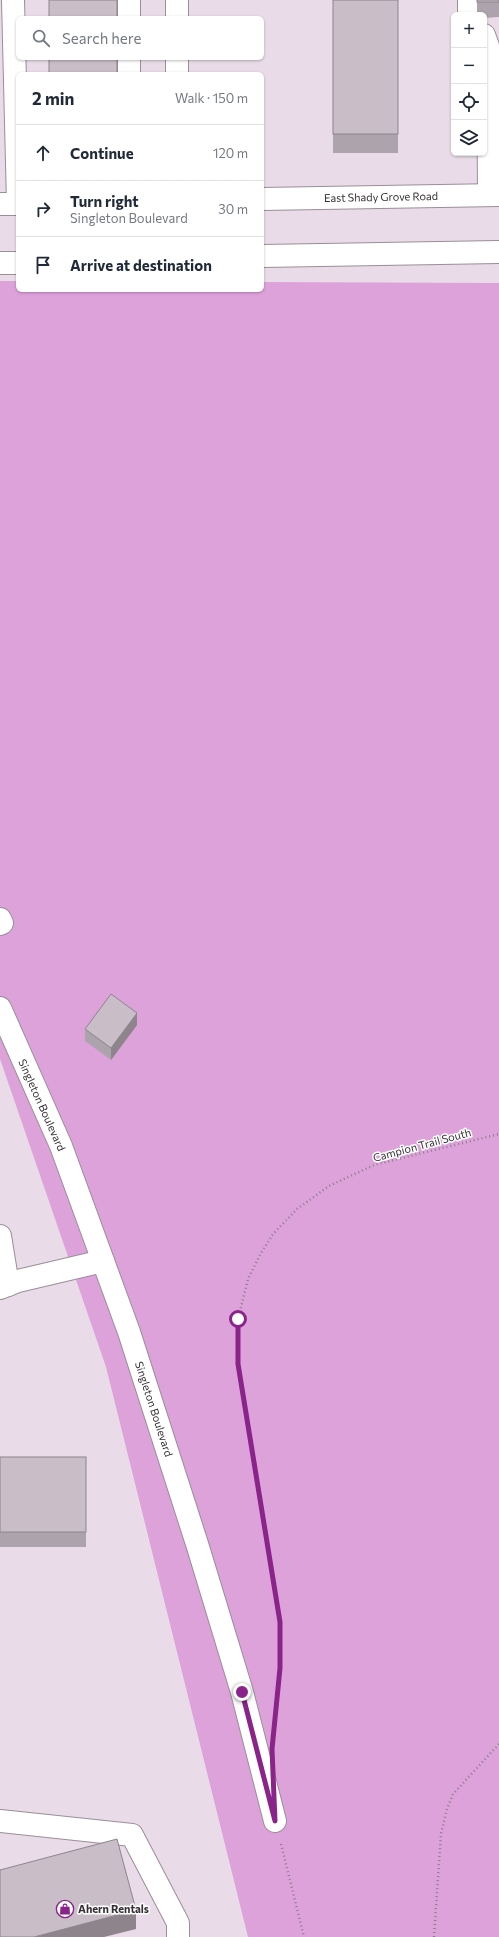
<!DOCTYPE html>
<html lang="en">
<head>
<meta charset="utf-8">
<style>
  :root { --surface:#fff; --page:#f2f2f3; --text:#1f2937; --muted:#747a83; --line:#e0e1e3 }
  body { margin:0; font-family:Commissioner,sans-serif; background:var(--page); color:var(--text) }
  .controls { position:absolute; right:12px; top:12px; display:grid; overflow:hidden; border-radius:6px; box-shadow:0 1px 3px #0004 }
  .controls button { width:36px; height:36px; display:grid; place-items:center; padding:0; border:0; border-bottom:1px solid var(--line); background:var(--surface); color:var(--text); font:20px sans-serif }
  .stop { position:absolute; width:12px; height:12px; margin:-9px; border:3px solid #8a238a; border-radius:50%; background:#fff }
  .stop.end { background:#8a238a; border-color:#fff; box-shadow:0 1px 4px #0008 }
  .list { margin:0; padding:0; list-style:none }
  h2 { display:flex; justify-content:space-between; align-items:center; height:52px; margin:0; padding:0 16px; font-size:17px }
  h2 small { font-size:13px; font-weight:400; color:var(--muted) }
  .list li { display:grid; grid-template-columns:26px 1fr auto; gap:12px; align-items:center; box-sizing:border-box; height:56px; padding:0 16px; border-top:1px solid var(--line) }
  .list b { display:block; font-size:15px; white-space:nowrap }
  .list p { margin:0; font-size:13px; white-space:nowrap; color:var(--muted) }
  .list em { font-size:13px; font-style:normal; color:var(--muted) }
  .icon { flex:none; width:22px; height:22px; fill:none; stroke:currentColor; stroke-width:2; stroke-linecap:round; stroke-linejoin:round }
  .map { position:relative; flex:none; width:499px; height:1937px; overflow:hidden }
  .search { position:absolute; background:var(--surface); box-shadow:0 1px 3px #0004; left:16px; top:16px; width:248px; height:44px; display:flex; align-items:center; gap:10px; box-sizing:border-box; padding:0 14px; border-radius:6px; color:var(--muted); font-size:15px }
  .panel { position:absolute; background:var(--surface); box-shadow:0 1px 3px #0004; left:16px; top:72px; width:248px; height:220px; border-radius:6px }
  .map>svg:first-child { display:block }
  .green { fill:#dea2db }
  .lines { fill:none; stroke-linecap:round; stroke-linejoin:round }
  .minor-casing { stroke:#9a8e99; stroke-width:24 }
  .major-casing { stroke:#9a8e99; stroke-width:24 }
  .path { stroke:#898088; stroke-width:2.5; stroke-dasharray:1 3; stroke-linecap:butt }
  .minor { stroke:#fff; stroke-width:22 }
  .major { stroke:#fff; stroke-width:22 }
  .wall { fill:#ada3ac }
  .shaded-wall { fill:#8d848c }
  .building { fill:#c9bdc8; stroke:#8d848c }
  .route { stroke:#8a238a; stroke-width:5 }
  .labels { text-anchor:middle; stroke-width:3; stroke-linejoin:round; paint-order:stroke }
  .street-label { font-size:11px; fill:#353034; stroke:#fff }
  .poi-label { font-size:11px; font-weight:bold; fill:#353034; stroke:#fff; text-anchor:start }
</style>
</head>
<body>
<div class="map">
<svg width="499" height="1937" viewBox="0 0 499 1937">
  <rect width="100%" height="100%" fill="#e9dce8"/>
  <path class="green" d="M0 281H18V290H262V282L499 283V1937H248L106 1367 0 1059Z"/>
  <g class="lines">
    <defs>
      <g id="minor">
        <path d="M13 0 18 204"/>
        <path d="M129 0V18"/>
        <path d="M177 0V18"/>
        <path d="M469 0V15"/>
        <path d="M484 35 488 46 489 195"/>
        <path d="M129 58V74"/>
        <path d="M177 58V74"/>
        <path d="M0 919 2 923 0 924"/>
        <path d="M0 1008 61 1146 129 1332 198 1547 242 1692 275 1821"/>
        <path d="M0 1236 8 1285"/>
        <path d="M0 1288 18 1281 103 1261"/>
        <path d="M0 1821 132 1835 178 1923V1937"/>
      </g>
      <g id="major">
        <path d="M262 199 499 195"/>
        <path d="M0 204H18"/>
        <path d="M262 256 499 252"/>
        <path d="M0 263H18"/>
      </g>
    </defs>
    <use href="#minor" class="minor-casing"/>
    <use href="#major" class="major-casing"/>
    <g class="path">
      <path d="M275 1716 280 1668V1622L237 1364 238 1319 248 1279 260 1255 273 1234 297 1209 329 1186 374 1165 499 1134"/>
      <path d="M281 1844 304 1937"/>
      <path d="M434 1937 441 1834 447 1809 453 1794 499 1744"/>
    </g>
    <use href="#minor" class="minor"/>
    <use href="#major" class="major"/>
  </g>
  <g class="wall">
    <rect x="333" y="0" width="65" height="153"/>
    <path d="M477 0H499V17L484 18V15H477Z"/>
    <path d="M137 1025 111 1060 85 1041V1029Z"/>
    <rect x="0" y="1457" width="86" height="90"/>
  </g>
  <g class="shaded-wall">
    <path d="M137 1013V1025L111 1060V1048Z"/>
    <path d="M136 1910V1929L104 1937H34Z"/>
  </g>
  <g class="building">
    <rect x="49" y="0" width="68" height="18"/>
    <rect x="333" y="0" width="65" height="134"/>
    <rect x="477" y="0" width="22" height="2"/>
    <rect x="49" y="58" width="68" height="16"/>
    <path d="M111 994 137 1013 111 1048 85 1029Z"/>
    <rect x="0" y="1457" width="86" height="75"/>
    <path d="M117 1839 136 1910 34 1937H0V1870Z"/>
  </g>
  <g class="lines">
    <path class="route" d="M238 1319V1364L280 1622V1668L272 1749 275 1821 242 1692"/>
  </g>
  <defs>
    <symbol id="shop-ring" viewBox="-11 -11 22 22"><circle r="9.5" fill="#fff" stroke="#8a238a" stroke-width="1.5"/><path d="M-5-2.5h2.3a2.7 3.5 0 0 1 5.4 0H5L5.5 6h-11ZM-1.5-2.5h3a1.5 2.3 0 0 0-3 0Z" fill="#8a238a"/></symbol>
  </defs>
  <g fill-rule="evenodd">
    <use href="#shop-ring" x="55" y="1899" width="20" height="20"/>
  </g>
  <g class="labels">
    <g class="street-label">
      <text transform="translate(381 197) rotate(-1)" y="4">East Shady Grove Road</text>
      <text transform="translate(42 1105) rotate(66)" y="4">Singleton Boulevard</text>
      <text transform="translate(422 1145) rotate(-15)" y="4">Campion Trail South</text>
      <text transform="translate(154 1409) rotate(72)" y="4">Singleton Boulevard</text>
    </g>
    <g class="poi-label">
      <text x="78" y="1913">Ahern Rentals</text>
    </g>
  </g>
</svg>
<div class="controls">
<button>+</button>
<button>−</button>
<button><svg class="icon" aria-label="locate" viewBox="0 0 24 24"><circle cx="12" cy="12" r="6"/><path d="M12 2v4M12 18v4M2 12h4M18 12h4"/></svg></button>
<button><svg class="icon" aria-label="layers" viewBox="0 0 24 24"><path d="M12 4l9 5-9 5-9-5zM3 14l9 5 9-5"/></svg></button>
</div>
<div class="stop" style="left:238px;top:1319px"></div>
<div class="stop end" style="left:242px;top:1692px"></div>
<div class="search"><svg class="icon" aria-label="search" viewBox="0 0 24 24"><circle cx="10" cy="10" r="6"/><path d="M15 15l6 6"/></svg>Search here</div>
<section class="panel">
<h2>2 min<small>Walk · 150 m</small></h2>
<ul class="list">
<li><svg class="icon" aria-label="ahead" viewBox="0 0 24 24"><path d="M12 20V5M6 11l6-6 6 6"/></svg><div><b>Continue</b></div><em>120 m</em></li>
<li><svg class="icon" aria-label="right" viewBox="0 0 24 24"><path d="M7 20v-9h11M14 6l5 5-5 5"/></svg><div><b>Turn right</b><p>Singleton Boulevard</p></div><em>30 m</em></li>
<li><svg class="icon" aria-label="arrive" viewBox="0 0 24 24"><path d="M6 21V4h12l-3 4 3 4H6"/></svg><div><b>Arrive at destination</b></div></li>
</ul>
</section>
</div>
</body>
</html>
